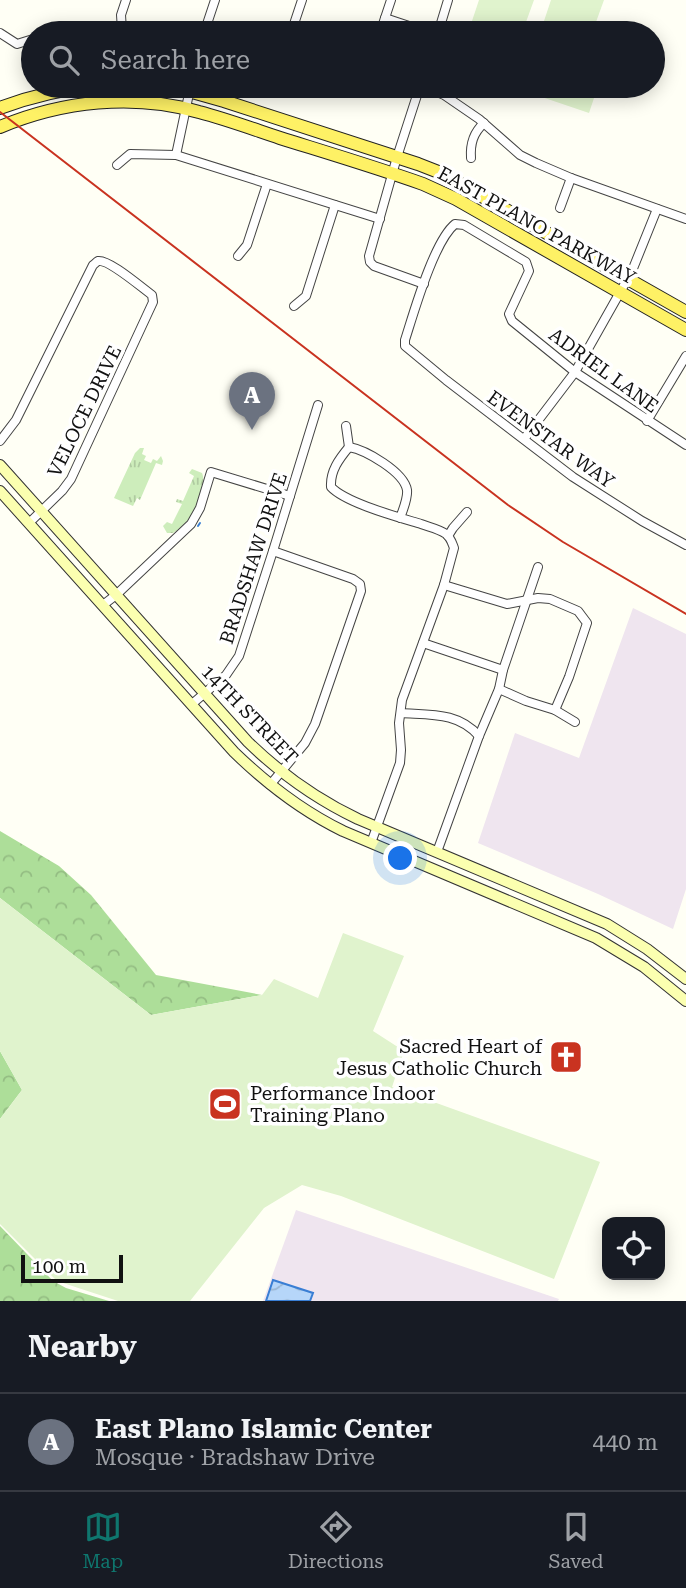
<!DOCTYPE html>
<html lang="en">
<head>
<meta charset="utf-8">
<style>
  :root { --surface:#171b24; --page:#242831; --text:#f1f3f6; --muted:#9ea1a6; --line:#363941; --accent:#0f766e }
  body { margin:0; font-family:"Roboto Serif",serif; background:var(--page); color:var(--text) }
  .controls { position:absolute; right:21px; bottom:21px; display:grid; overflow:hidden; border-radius:14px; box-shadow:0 4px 18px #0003 }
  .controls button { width:63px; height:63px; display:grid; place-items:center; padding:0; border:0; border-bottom:2px solid var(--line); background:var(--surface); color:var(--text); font:35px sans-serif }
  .scale { position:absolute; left:21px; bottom:18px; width:102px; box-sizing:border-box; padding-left:7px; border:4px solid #111; border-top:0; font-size:19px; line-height:24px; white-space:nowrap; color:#111; -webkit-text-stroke:5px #fff; paint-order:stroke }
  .you { position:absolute; left:401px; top:859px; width:24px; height:24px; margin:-18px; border:5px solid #fff; border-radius:50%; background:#1a73e8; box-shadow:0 0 0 10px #1a73e833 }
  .badge { display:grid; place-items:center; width:46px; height:46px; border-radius:50%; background:var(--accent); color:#fff; font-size:23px; font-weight:700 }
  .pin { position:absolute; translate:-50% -58px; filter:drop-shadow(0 2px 4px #0008) }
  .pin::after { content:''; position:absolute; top:37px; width:24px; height:21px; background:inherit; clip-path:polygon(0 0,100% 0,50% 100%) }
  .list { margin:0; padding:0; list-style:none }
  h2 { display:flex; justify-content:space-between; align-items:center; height:91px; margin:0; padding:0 28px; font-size:30px }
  h2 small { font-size:23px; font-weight:400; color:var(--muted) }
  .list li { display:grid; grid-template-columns:46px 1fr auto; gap:21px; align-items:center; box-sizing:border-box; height:98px; padding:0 28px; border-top:2px solid var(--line) }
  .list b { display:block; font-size:26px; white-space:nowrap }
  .list p { margin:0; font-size:23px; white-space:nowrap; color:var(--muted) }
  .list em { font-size:23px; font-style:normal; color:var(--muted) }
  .icon { flex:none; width:38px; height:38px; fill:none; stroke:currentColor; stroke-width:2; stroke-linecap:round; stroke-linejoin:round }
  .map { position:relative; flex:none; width:686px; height:1301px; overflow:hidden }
  .search { position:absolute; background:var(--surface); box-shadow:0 4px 18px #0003; left:21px; right:21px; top:21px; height:77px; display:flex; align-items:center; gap:18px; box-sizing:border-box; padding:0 24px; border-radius:38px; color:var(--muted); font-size:26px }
  .sheet { height:189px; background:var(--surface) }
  nav { display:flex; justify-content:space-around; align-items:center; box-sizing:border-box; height:98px; border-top:2px solid var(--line); background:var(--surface); font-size:19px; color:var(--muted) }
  nav a { display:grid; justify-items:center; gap:4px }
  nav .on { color:var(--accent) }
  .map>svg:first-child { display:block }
  .industrial { fill:#efe5ef }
  .grass { fill:url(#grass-tufts) }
  .forest { fill:url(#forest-crowns) }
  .pitch { fill:#e0f3cd }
  .water { fill:url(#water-waves); stroke:#397ed4; stroke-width:2 }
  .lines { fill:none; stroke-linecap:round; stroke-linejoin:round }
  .stream { stroke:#397ed4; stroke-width:2 }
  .street-casing { stroke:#444; stroke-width:10 }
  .secondary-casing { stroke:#333; stroke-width:12 }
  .primary-casing { stroke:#222; stroke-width:14 }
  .street { stroke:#fff; stroke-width:8 }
  .secondary { stroke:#fbffb0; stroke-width:10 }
  .primary { stroke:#fef165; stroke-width:12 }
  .rail { stroke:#c93320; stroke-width:2 }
  .labels { text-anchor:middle; stroke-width:7; stroke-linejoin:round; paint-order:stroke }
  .street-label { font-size:19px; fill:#111; stroke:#fff }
  .poi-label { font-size:19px; fill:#111; stroke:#fff; text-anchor:end }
</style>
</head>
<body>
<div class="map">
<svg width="686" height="1301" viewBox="0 0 686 1301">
  <defs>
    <pattern id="grass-tufts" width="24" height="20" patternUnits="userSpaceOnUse" patternTransform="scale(1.75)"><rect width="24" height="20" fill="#cdedbb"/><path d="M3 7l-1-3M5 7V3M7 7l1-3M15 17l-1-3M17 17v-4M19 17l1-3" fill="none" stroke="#afcaa0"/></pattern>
    <pattern id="forest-crowns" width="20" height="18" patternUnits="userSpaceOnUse" patternTransform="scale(1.75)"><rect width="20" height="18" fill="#adde99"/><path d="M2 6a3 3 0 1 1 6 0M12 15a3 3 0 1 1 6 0" fill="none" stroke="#94bd83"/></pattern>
    <pattern id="water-waves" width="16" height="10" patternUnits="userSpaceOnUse" patternTransform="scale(1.75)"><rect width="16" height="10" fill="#b6d6f9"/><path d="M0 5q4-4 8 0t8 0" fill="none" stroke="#9bb7d4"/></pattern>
  </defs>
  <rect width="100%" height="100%" fill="#fffff5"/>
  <g class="industrial">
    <path d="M633 608 686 634V889L673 929 598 894 478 843 515 733 579 758Z"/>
    <path d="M296 1210 559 1299 558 1301H263Z"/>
  </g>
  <g class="grass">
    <path d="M140 448H144L142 454 146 456 144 460 151 463 153 459 157 461 161 456 163 461 162 465 156 463 140 500 137 498 133 506 114 498 135 453Z"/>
    <path d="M192 469 202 473C207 484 198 507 190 517 186 523 179 529 173 533H167L163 526 167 522 172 524 182 504 176 502 177 499 183 501 194 476 189 473Z"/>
  </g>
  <g class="forest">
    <path d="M0 831 59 866 91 895 156 975 262 995 151 1015 0 898Z"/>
    <path d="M0 1051 22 1090 0 1119Z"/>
    <path d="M0 1226 53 1281 66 1288 109 1301H0Z"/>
  </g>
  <g class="pitch">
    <path d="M479 0H534L522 33H468Z"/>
    <path d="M551 0H604L592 33H540Z"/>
    <path d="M529 86H598L589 113 527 92Z"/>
    <path d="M0 898 151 1015 262 995 274 979 318 998 343 933 404 956 373 1031 404 1051 392 1087 600 1162 554 1279 341 1196 302 1185 264 1208 190 1301H118L57 1281 0 1224V1119L22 1090 0 1051Z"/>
  </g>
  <path class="water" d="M273 1280 313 1293 310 1301H266Z"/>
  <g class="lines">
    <path class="stream" d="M198 526 200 523"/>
    <defs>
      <g id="street">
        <path d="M385 18 430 33"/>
        <path d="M122 30 121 15 126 0"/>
        <path d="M0 33 17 44 33 39"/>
        <path d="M81 33 122 30 173 33"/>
        <path d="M204 33 215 0"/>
        <path d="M291 33 302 0"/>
        <path d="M380 33 391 0"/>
        <path d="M438 33 448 0"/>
        <path d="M355 86 361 88 362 86"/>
        <path d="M420 86 397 157 369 256 370 262 374 266 424 284"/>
        <path d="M423 86 444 95 479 119 520 155 536 163 571 178 686 219"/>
        <path d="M176 155 190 89"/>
        <path d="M471 158C470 144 473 133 484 123"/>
        <path d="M117 165 130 154 176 155 380 219"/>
        <path d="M560 208 571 178"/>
        <path d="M238 256 247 245 267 184"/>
        <path d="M294 306 306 296 335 205"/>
        <path d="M647 421 686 356"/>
        <path d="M346 426 349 447"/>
        <path d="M524 439 575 372 632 271 657 209"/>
        <path d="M0 441 16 420 93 265C95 264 96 262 98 261 109 259 142 288 152 295L153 302 71 479 62 491 29 523"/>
        <path d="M686 445 575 372 512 321 509 314 529 271 526 262 464 225 455 224C434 241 414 312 405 340V346L446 380 573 477 642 521 686 545"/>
        <path d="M448 536 453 528 467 512"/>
        <path d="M444 585 507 604 538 598 550 599 578 611 587 623 569 677 555 710"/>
        <path d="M103 605 116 595 191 524 200 508 211 472 290 496"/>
        <path d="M423 643 503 670"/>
        <path d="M499 689 526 701 555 710 575 722"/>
        <path d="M192 704 226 675 239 656 273 551 318 405"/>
        <path d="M401 713C431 715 458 712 479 736"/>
        <path d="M270 785 305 743 315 724 361 591 360 584 353 579 273 551"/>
        <path d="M371 843 400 763 401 750 399 723 402 700 444 585 454 548C452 543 451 538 446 534 439 529 429 527 421 524 398 517 346 503 331 487 330 471 339 459 349 447 366 450 404 472 407 490 408 498 403 510 400 518"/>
        <path d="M437 852 479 736 499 689 503 670 538 567"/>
      </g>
      <g id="secondary">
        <path d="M0 465 248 742C281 774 316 799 358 819L607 924 647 949 686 979"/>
        <path d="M0 491 234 752C267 784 302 811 343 831L596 938 644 967 686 1001"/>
      </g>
      <g id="primary">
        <path d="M152 86 185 90 224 101 418 164 441 173 686 312"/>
        <path d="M0 108C32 96 60 89 94 86"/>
        <path d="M0 127C62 101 133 93 199 112 226 119 253 129 280 138 328 153 375 167 423 184L456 199 686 330"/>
      </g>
    </defs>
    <use href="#street" class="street-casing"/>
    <use href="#secondary" class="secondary-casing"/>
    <use href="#primary" class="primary-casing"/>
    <use href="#street" class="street"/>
    <use href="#secondary" class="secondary"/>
    <use href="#primary" class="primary"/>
    <path class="rail" d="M0 112 508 505 563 542 686 614"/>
  </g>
  <defs>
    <symbol id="church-square" viewBox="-11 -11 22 22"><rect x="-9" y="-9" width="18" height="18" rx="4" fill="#c93320" stroke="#fff"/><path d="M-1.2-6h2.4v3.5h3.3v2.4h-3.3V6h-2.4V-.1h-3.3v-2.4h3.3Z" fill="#fff"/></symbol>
    <symbol id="stadium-square" viewBox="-11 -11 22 22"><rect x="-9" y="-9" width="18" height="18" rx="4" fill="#c93320" stroke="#fff"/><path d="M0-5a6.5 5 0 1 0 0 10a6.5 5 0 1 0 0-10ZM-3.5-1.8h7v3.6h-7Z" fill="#fff"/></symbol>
  </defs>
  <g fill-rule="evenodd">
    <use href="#church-square" x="547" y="1038" width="38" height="38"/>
    <use href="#stadium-square" x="206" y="1085" width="38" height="38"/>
  </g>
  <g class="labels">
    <g class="street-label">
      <text transform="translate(537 225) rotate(29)" y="7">EAST PLANO PARKWAY</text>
      <text transform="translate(604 370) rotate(36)" y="7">ADRIEL LANE</text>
      <text transform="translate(84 411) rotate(-64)" y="7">VELOCE DRIVE</text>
      <text transform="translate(551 439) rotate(36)" y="7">EVENSTAR WAY</text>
      <text transform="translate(253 558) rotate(-72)" y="7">BRADSHAW DRIVE</text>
      <text transform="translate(250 714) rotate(46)" y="7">14TH STREET</text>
    </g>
    <g class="poi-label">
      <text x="542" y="1053">Sacred Heart of<tspan x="542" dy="22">Jesus Catholic Church</tspan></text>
      <text x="250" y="1100" text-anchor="start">Performance Indoor<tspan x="250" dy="22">Training Plano</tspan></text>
    </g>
  </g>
</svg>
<div class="controls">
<button><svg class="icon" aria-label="locate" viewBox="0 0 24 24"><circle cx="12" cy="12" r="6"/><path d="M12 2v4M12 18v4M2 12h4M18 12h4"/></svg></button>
</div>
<div class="scale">100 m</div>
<div class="you"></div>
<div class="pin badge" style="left:252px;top:430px;background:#6b7280">A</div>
<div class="search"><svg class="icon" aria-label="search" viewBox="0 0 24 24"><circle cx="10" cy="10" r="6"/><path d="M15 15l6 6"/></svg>Search here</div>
</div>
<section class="sheet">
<h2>Nearby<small></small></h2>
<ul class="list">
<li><span class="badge" style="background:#6b7280">A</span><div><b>East Plano Islamic Center</b><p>Mosque · Bradshaw Drive</p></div><em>440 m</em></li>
</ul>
</section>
<nav>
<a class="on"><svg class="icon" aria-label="map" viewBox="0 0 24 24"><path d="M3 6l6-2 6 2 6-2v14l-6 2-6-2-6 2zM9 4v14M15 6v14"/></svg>Map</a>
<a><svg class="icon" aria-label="directions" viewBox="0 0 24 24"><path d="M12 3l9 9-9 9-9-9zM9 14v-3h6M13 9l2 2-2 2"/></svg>Directions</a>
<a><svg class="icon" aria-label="saved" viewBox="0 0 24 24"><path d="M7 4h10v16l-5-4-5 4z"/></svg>Saved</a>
</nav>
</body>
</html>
